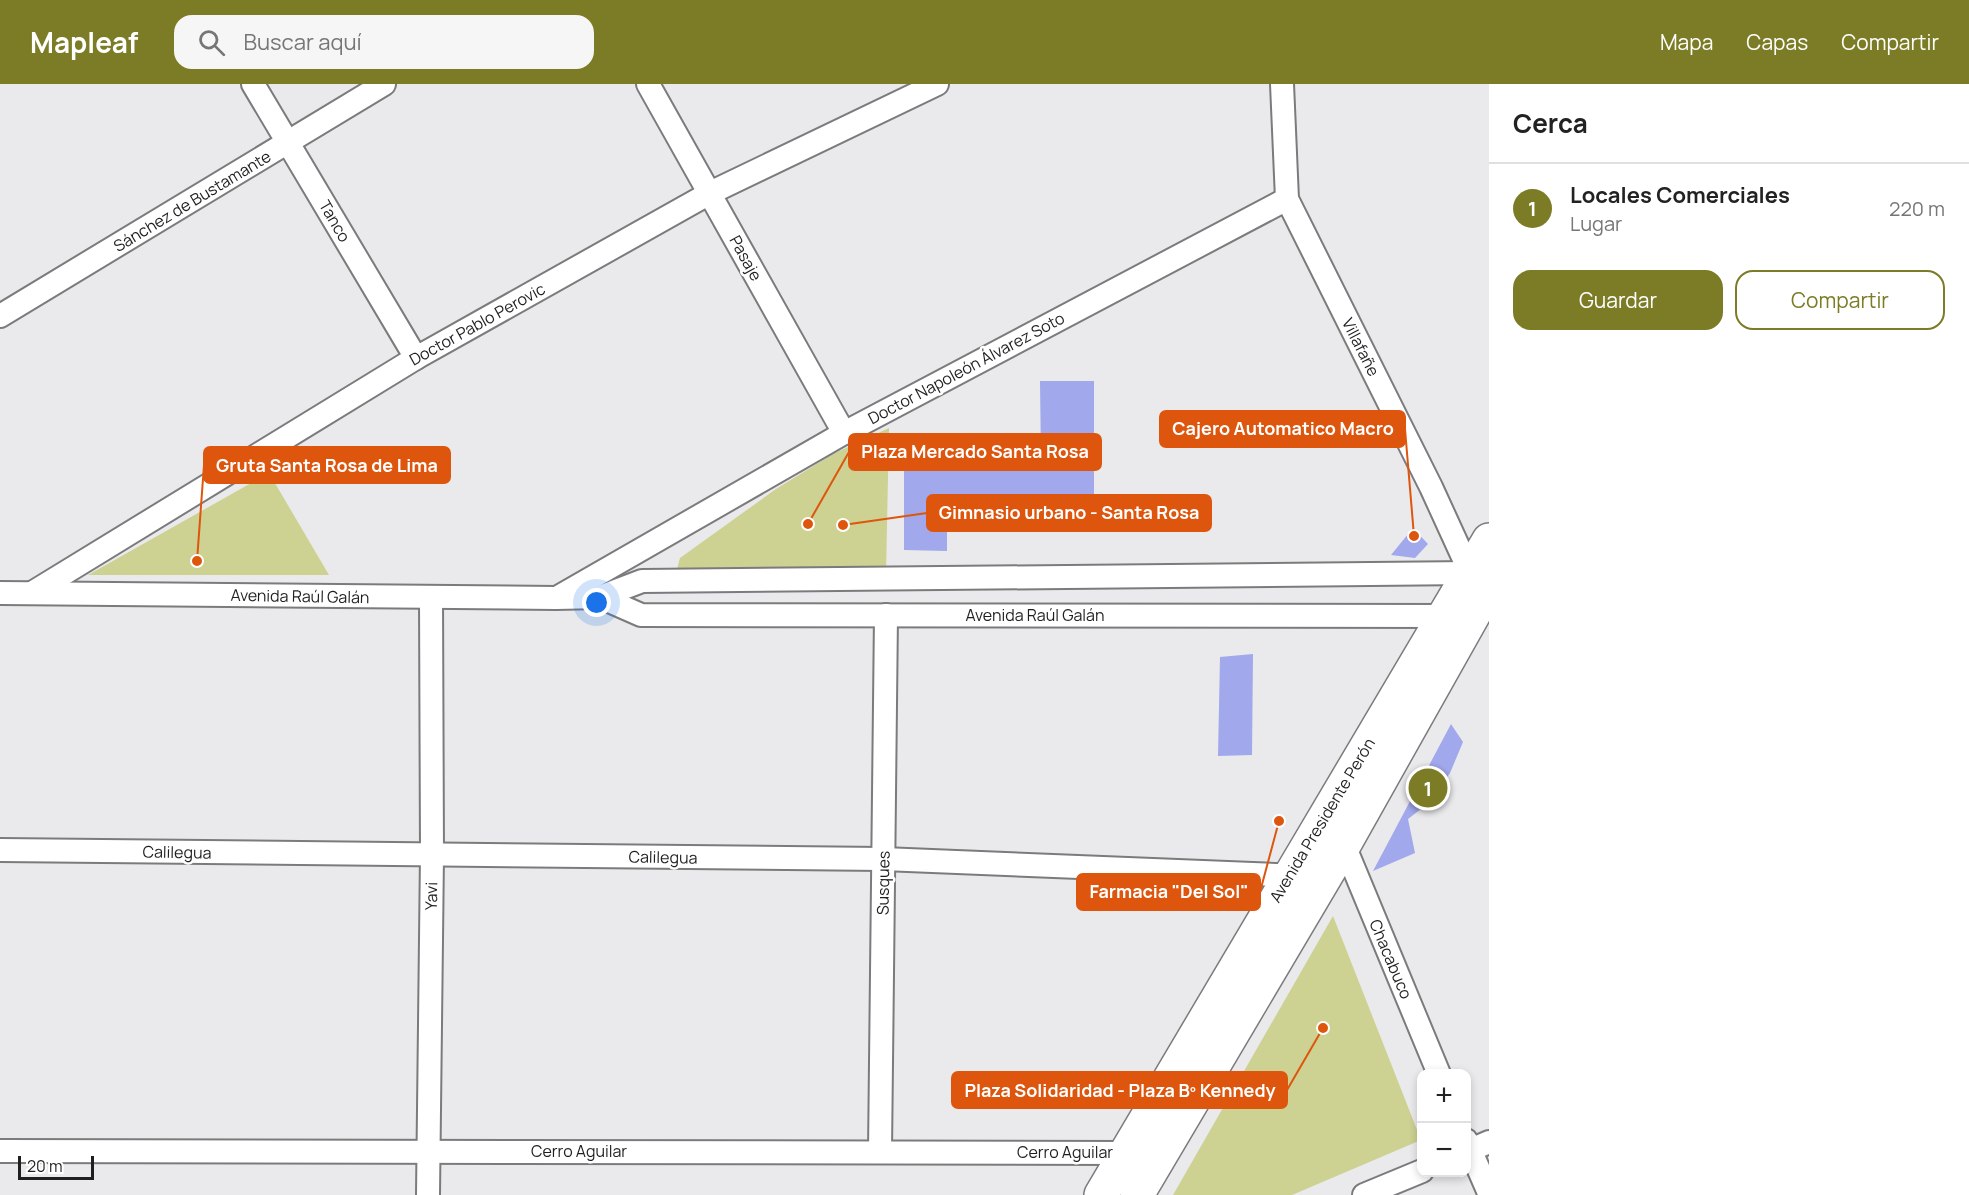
<!DOCTYPE html>
<html lang="es">
<head>
<meta charset="utf-8">
<style>
  :root { --surface:#fff; --page:#f6f6f6; --text:#222; --muted:#767676; --line:#e0e0e0; --accent:#7b7c25 }
  body { margin:0; font-family:Manrope,sans-serif; background:var(--page); color:var(--text) }
  .controls { position:absolute; right:18px; bottom:18px; display:grid; overflow:hidden; border-radius:12px; box-shadow:0 3px 9px #0003 }
  .controls button { width:54px; height:54px; display:grid; place-items:center; padding:0; border:0; border-bottom:2px solid var(--line); background:var(--surface); color:var(--text); font:30px sans-serif }
  .scale { position:absolute; left:18px; bottom:15px; width:76px; box-sizing:border-box; padding-left:6px; border:3px solid #1f1f1f; border-top:0; font-size:16px; line-height:21px; white-space:nowrap; color:#1f1f1f; -webkit-text-stroke:4px #fff; paint-order:stroke }
  .you { position:absolute; left:597px; top:519px; width:21px; height:21px; margin:-15px; border:4px solid #fff; border-radius:50%; background:#1a73e8; box-shadow:0 0 0 9px #1a73e833 }
  .badge { display:grid; place-items:center; width:39px; height:39px; border-radius:50%; background:var(--accent); color:#fff; font-size:20px; font-weight:700 }
  .pin { position:absolute; translate:-50% -50%; border:3px solid #fff; box-shadow:0 2px 6px #0006 }
  .list { margin:0; padding:0; list-style:none }
  h2 { display:flex; justify-content:space-between; align-items:center; height:78px; margin:0; padding:0 24px; font-size:26px }
  h2 small { font-size:20px; font-weight:400; color:var(--muted) }
  .list li { display:grid; grid-template-columns:39px 1fr auto; gap:18px; align-items:center; box-sizing:border-box; height:90px; padding:0 24px; border-top:2px solid var(--line) }
  .list b { display:block; font-size:22px; white-space:nowrap }
  .list p { margin:0; font-size:20px; white-space:nowrap; color:var(--muted) }
  .list em { font-size:20px; font-style:normal; color:var(--muted) }
  .actions { display:flex; gap:12px; padding:18px 24px }
  .actions a { flex:1; padding:14px 0; border:2px solid var(--accent); border-radius:18px; text-align:center; font-size:21px; color:var(--accent) }
  .actions .main { background:var(--accent); color:#fff }
  .icon { flex:none; width:33px; height:33px; fill:none; stroke:currentColor; stroke-width:2; stroke-linecap:round; stroke-linejoin:round }
  .map { position:relative; flex:none; width:1489px; height:1111px; overflow:hidden }
  header { display:flex; align-items:center; gap:36px; box-sizing:border-box; height:84px; padding:0 30px; background:var(--accent); color:#fff }
  header strong { font-size:28px }
  nav { display:flex; gap:33px; margin-inline-start:auto; font-size:21px }
  .search { width:420px; height:54px; background:var(--page); display:flex; align-items:center; gap:15px; box-sizing:border-box; padding:0 21px; border-radius:18px; color:var(--muted); font-size:22px }
  main { display:flex }
  aside { flex:1; background:var(--surface) }
  .map>svg:first-child { display:block }
  .green { fill:#cdd191 }
  .building { fill:#a1a8ec }
  .lines { fill:none; stroke-linecap:round; stroke-linejoin:round }
  .minor-casing { stroke:#7b7b7d; stroke-width:26 }
  .secondary-casing { stroke:#7b7b7d; stroke-width:36 }
  .minor { stroke:#fff; stroke-width:22 }
  .secondary { stroke:#fff; stroke-width:33 }
  .labels { text-anchor:middle; stroke-width:5; stroke-linejoin:round; paint-order:stroke }
  .street-label { font-size:16px; fill:#1f1f1f; stroke:#fff }
  .leader { fill:none; stroke:#de560d; stroke-width:2 }
  .callout-dot { fill:#de560d; stroke:#fff; stroke-width:2 }
  .callout { fill:#de560d; stroke:#de560d; stroke-width:2 }
  .callout-label { font-size:18px; text-anchor:middle; font-weight:bold; fill:#fff }
</style>
</head>
<body>
<header>
<strong>Mapleaf</strong>
<div class="search"><svg class="icon" aria-label="search" viewBox="0 0 24 24"><circle cx="10" cy="10" r="6"/><path d="M15 15l6 6"/></svg>Buscar aquí</div>
<nav><a>Mapa</a><a>Capas</a><a>Compartir</a></nav>
</header>
<main>
<div class="map">
<svg width="1489" height="1111" viewBox="0 0 1489 1111">
  <rect width="100%" height="100%" fill="#eaeaec"/>
  <g class="green">
    <path d="M889 344 886 490 676 489 680 474 776 405 833 370Z"/>
    <path d="M269 389 329 491H88Z"/>
    <path d="M1333 832 1421 1056 1292 1111H1173Z"/>
  </g>
  <g class="building">
    <path d="M1040 297H1094V429H947V467L904 466V375L1041 376Z"/>
    <path d="M1413 444 1428 460 1415 474 1391 471Z"/>
    <path d="M1253 570 1252 671 1218 672 1220 573Z"/>
    <path d="M1451 640 1463 658 1450 689 1430 718 1408 735 1415 769 1373 787Z"/>
  </g>
  <g class="lines">
    <defs>
      <g id="minor">
        <path d="M253 0 416 274"/>
        <path d="M648 0 844 349"/>
        <path d="M1282 0 1287 115 1431 403 1474 497"/>
        <path d="M0 232 384 0"/>
        <path d="M0 509 556 514 600 513 642 497 1471 489"/>
        <path d="M32 509 416 274 710 109 937 0"/>
        <path d="M560 512 844 349 1287 115"/>
        <path d="M600 513 641 531 1456 532"/>
        <path d="M1344 761 1439 990"/>
        <path d="M0 766 883 775 1300 792"/>
        <path d="M1466 1056 1489 1109"/>
        <path d="M0 1067 1125 1069 1138 1071"/>
        <path d="M880 1068 886 531"/>
        <path d="M1466 1068 1489 1058"/>
        <path d="M428 1111 432 770 431 513"/>
        <path d="M1364 1111 1422 1087"/>
      </g>
      <g id="secondary">
        <path d="M1101 1111 1489 456"/>
        <path d="M1137 1111 1344 761 1489 503"/>
      </g>
    </defs>
    <use href="#minor" class="minor-casing"/>
    <use href="#secondary" class="secondary-casing"/>
    <use href="#minor" class="minor"/>
    <use href="#secondary" class="secondary"/>
  </g>
  <g class="labels">
    <g class="street-label">
      <text transform="translate(192 117) rotate(-31)" y="6">Sánchez de Bustamante</text>
      <text transform="translate(335 137) rotate(60)" y="6">Tanco</text>
      <text transform="translate(746 174) rotate(61)" y="6">Pasaje</text>
      <text transform="translate(477 240) rotate(-29)" y="6">Doctor Pablo Perovic</text>
      <text transform="translate(1361 263) rotate(63)" y="6">Villafañe</text>
      <text transform="translate(966 284) rotate(-28)" y="6">Doctor Napoleón Álvarez Soto</text>
      <text transform="translate(300 512) rotate(1)" y="6">Avenida Raúl Galán</text>
      <text x="1035" y="537">Avenida Raúl Galán</text>
      <text transform="translate(1322 736) rotate(-59)" y="6">Avenida Presidente Perón</text>
      <text transform="translate(177 768) rotate(1)" y="6">Calilegua</text>
      <text transform="translate(663 773) rotate(1)" y="6">Calilegua</text>
      <text transform="translate(883 799) rotate(-89)" y="6">Susques</text>
      <text transform="translate(431 812) rotate(-89)" y="6">Yavi</text>
      <text transform="translate(1391 875) rotate(67)" y="6">Chacabuco</text>
      <text x="579" y="1073">Cerro Aguilar</text>
      <text x="1065" y="1074">Cerro Aguilar</text>
    </g>
  </g>
  <path class="leader" d="M1414 452L1405 345M808 440L849 368M197 477L204 381M843 441L927 429M1279 737L1260 808M1323 944L1287 1006"/>
  <g class="callout-dot">
    <circle cx="1414" cy="452" r="6"/>
    <circle cx="808" cy="440" r="6"/>
    <circle cx="197" cy="477" r="6"/>
    <circle cx="843" cy="441" r="6"/>
    <circle cx="1279" cy="737" r="6"/>
    <circle cx="1323" cy="944" r="6"/>
  </g>
  <g class="callout">
    <rect x="1160" y="327" width="245" height="36" rx="6"/>
    <rect x="849" y="350" width="252" height="36" rx="6"/>
    <rect x="204" y="363" width="246" height="36" rx="6"/>
    <rect x="927" y="411" width="284" height="36" rx="6"/>
    <rect x="1077" y="790" width="183" height="36" rx="6"/>
    <rect x="952" y="988" width="335" height="36" rx="6"/>
  </g>
  <g class="callout-label">
    <text x="1283" y="351">Cajero Automatico Macro</text>
    <text x="975" y="374">Plaza Mercado Santa Rosa</text>
    <text x="327" y="388">Gruta Santa Rosa de Lima</text>
    <text x="1069" y="435">Gimnasio urbano - Santa Rosa</text>
    <text x="1169" y="814">Farmacia "Del Sol"</text>
    <text x="1120" y="1013">Plaza Solidaridad - Plaza Bº Kennedy</text>
  </g>
</svg>
<div class="controls">
<button>+</button>
<button>−</button>
</div>
<div class="scale">20 m</div>
<div class="you"></div>
<div class="pin badge" style="left:1428px;top:704px">1</div>
</div>
<aside>
<h2>Cerca<small></small></h2>
<ul class="list">
<li><span class="badge">1</span><div><b>Locales Comerciales</b><p>Lugar</p></div><em>220 m</em></li>
</ul>
<div class="actions"><a class="main">Guardar</a><a>Compartir</a></div>
</aside>
</main>
</body>
</html>
